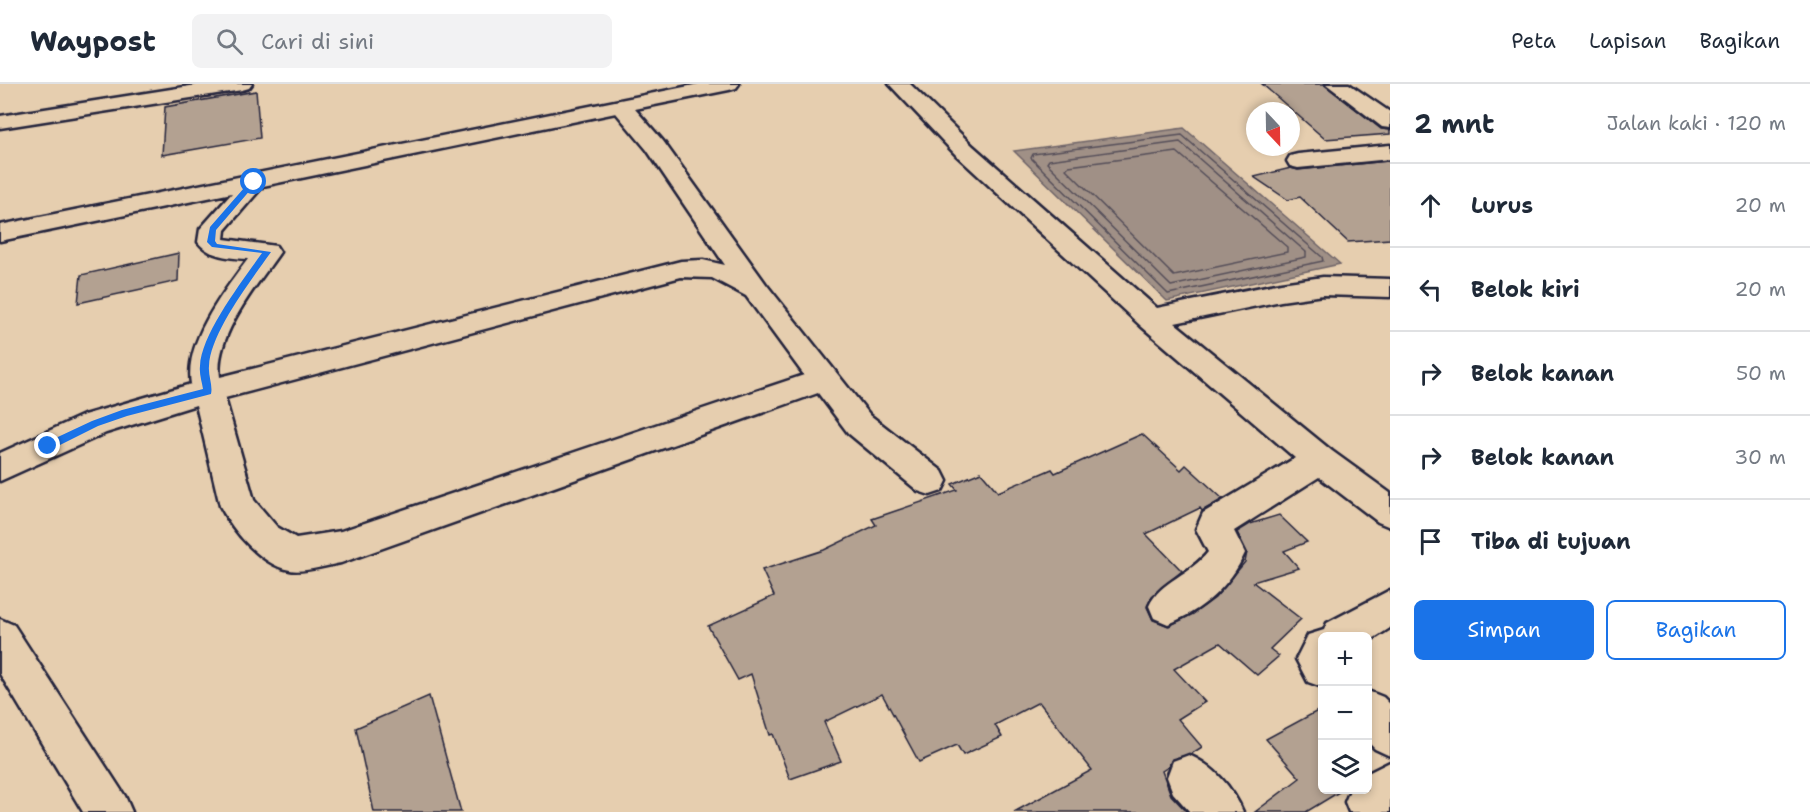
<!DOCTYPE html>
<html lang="id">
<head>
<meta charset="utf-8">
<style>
  :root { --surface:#fff; --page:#f2f2f3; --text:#1f2937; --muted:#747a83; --line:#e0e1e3; --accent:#1a73e8 }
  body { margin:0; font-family:"Shantell Sans",sans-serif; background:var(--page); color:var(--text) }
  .controls { position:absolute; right:18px; bottom:18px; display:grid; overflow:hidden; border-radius:9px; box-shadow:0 3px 9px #0003 }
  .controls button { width:54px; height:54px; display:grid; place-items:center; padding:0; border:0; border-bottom:2px solid var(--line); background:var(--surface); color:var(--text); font:30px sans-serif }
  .compass { position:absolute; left:1246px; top:18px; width:54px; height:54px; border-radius:50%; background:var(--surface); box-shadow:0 3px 9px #0003; rotate:158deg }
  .stop { position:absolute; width:18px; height:18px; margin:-14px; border:4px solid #1a73e8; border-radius:50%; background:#fff }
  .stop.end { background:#1a73e8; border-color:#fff; box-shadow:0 2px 6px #0008 }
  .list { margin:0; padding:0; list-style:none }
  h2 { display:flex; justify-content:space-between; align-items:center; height:78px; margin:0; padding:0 24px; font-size:26px }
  h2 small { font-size:20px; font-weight:400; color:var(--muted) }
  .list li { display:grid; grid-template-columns:39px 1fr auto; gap:18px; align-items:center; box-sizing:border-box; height:84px; padding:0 24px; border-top:2px solid var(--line) }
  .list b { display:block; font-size:22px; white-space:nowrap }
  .list em { font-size:20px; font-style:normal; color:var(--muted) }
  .actions { display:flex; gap:12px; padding:18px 24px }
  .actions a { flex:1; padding:14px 0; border:2px solid var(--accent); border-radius:9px; text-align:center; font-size:21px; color:var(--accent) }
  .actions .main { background:var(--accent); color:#fff }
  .icon { flex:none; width:33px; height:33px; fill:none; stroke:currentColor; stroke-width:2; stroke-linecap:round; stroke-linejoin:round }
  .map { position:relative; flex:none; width:1390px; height:728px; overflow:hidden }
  header { display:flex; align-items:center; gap:36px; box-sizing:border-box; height:84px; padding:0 30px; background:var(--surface); border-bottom:2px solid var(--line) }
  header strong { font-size:28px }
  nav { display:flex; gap:33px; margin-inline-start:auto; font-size:21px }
  .search { width:420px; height:54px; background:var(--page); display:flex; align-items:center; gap:15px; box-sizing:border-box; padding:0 21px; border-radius:9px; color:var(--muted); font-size:22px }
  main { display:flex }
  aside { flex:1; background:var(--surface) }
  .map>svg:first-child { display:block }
  .water { fill:#a09086; stroke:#6e6468; stroke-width:1.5 }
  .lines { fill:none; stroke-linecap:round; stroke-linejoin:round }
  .shore { stroke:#544e59; stroke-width:1.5 }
  .building { fill:#b3a191; stroke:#22223b; stroke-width:1.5 }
  .minor-casing { stroke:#22223b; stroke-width:5 }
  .major-casing { stroke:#22223b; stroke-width:5 }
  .minor { fill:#e6ceaf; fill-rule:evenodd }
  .major { fill:#e6ceaf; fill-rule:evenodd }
  .route { fill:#1a73e8 }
</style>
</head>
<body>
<header>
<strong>Waypost</strong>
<div class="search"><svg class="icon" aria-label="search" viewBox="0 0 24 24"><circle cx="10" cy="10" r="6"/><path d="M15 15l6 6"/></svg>Cari di sini</div>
<nav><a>Peta</a><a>Lapisan</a><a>Bagikan</a></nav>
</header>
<main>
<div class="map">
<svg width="1390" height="728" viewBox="0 0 1390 728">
  <rect width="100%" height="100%" fill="#e6ceaf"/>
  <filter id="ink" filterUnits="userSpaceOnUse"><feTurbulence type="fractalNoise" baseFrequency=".0167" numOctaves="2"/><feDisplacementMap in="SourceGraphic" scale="12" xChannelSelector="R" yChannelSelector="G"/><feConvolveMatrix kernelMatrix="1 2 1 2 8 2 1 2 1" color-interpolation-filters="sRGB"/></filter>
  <g filter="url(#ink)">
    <path class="water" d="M1184 44 1340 180 1167 217 1014 67Z"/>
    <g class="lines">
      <g class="shore">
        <path d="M1182 51 1322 173 1323 177 1168 210 1031 74 1033 70Z"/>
        <path d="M1180 58 1306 168V173L1171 202 1047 79 1049 76Z"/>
        <path d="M1177 68 1287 163V168L1174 192 1066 85 1069 82Z"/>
      </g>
    </g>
    <g class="building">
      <path d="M1262 0H1324L1381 45 1390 46V50L1325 55Z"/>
      <path d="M256 7 260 54 162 71 165 23Z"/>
      <path d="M1388 77 1390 79V155L1348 158 1300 113 1288 116 1254 93 1291 84 1298 86Z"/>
      <path d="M179 169 178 197 78 219 81 191Z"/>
      <path d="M1142 350 1181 386 1186 381 1223 415 1202 427 1200 424 1146 450 1182 487 1152 512 1147 523 1153 536 1169 542 1193 530 1215 514 1245 478 1247 468 1237 448 1250 440 1279 431 1307 458 1284 467 1299 484 1253 498 1301 535 1270 565 1279 572 1257 591 1220 559 1174 585 1205 618 1178 635 1202 663 1191 670 1172 675 1168 683 1162 687 1171 711 1187 728H1014L1092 686 1039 618 995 641 1002 653 963 671 957 661 919 678 882 610 824 638 841 677 790 695 773 650 770 651 751 590 738 596 708 542 774 512 762 486 824 466 876 441 872 435 957 406 952 400 981 388 998 408 1052 385 1055 389Z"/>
      <path d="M429 612 461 728H374L356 644Z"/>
      <path d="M1323 624V705H1344L1306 728H1255L1300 694 1266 655Z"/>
    </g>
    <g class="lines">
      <defs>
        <g id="minor">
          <path d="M203 0H252L249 4 242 6 0 44V32Z"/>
          <path d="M699 0H739L736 4 729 6 635 25 663 57 766 200 870 331 942 387 947 397 942 407 930 411 918 407 848 349 818 309 341 479C328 481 303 489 290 486 261 481 233 447 220 422L196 321 106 349 0 397V369L84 331 191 300C184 258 224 207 248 175 231 174 209 173 198 158L200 145 232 109 0 157V141ZM616 29 647 66 725 181 703 176 681 177 220 293C214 251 258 200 280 168L276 162 224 155 225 146 263 102ZM681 193 712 194 746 212 804 291 341 447 296 454 277 443 254 416 225 314Z"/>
          <path d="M889 0H910L973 62 1157 224 1281 199 1323 193 1390 195V213L1323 211 1281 217 1175 239 1332 367 1390 409V443L1378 438 1319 393 1234 447 1245 469C1230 502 1202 527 1168 540L1154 534 1149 522C1160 497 1191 490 1208 468L1196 445 1203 429 1295 374 1141 242 957 72Z"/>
          <path d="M1326 0H1349L1390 28V44L1382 43Z"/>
          <path d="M1390 61V75L1298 84 1290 82 1287 77 1290 72 1298 70Z"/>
          <path d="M1390 506V544L1368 558V552H1322V603L1308 598 1296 575 1308 551 1324 546 1327 539Z"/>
          <path d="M1368 607 1383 613 1390 620V672L1375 665 1368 658Z"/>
          <path d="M1189 671C1213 681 1233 704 1243 728H1190L1173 709 1167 693 1173 677Z"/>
          <path d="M1390 678V728H1349L1345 718 1350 706H1368V689Z"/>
        </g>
        <path id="major" d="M0 535 14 541 125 712 132 728H83L0 590Z"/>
      </defs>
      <use href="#minor" class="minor-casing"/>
      <use href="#major" class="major-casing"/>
      <use href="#minor" class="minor"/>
      <use href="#major" class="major"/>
    </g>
  </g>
  <path class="route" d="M251 96 257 98 216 146 215 157 217 160 271 168C252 195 210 249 209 282 208 292 213 301 211 310L127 332 98 342 52 365H45V359L92 337 122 326 203 305C202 298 199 290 200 282 201 250 243 196 262 169L212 163 207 158 210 143Z"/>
</svg>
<div class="controls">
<button>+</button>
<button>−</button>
<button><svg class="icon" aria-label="layers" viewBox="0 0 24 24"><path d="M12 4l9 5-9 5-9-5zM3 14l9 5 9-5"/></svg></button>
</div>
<svg class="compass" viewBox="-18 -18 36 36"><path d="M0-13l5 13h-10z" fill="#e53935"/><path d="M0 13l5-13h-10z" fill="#747a83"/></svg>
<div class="stop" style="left:254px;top:98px"></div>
<div class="stop end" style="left:48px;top:362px"></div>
</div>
<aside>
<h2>2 mnt<small>Jalan kaki · 120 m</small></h2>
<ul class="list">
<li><svg class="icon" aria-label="ahead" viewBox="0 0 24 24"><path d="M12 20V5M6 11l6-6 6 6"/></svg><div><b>Lurus</b></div><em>20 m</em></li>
<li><svg class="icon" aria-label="left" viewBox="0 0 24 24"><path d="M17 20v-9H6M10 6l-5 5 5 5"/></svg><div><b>Belok kiri</b></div><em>20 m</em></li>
<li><svg class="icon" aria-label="right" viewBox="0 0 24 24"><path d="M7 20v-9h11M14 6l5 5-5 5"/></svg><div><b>Belok kanan</b></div><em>50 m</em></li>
<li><svg class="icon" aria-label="right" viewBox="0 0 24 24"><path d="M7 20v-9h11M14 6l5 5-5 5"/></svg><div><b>Belok kanan</b></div><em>30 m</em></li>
<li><svg class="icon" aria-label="arrive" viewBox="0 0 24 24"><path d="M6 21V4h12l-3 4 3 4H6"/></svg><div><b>Tiba di tujuan</b></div></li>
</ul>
<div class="actions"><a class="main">Simpan</a><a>Bagikan</a></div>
</aside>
</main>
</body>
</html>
